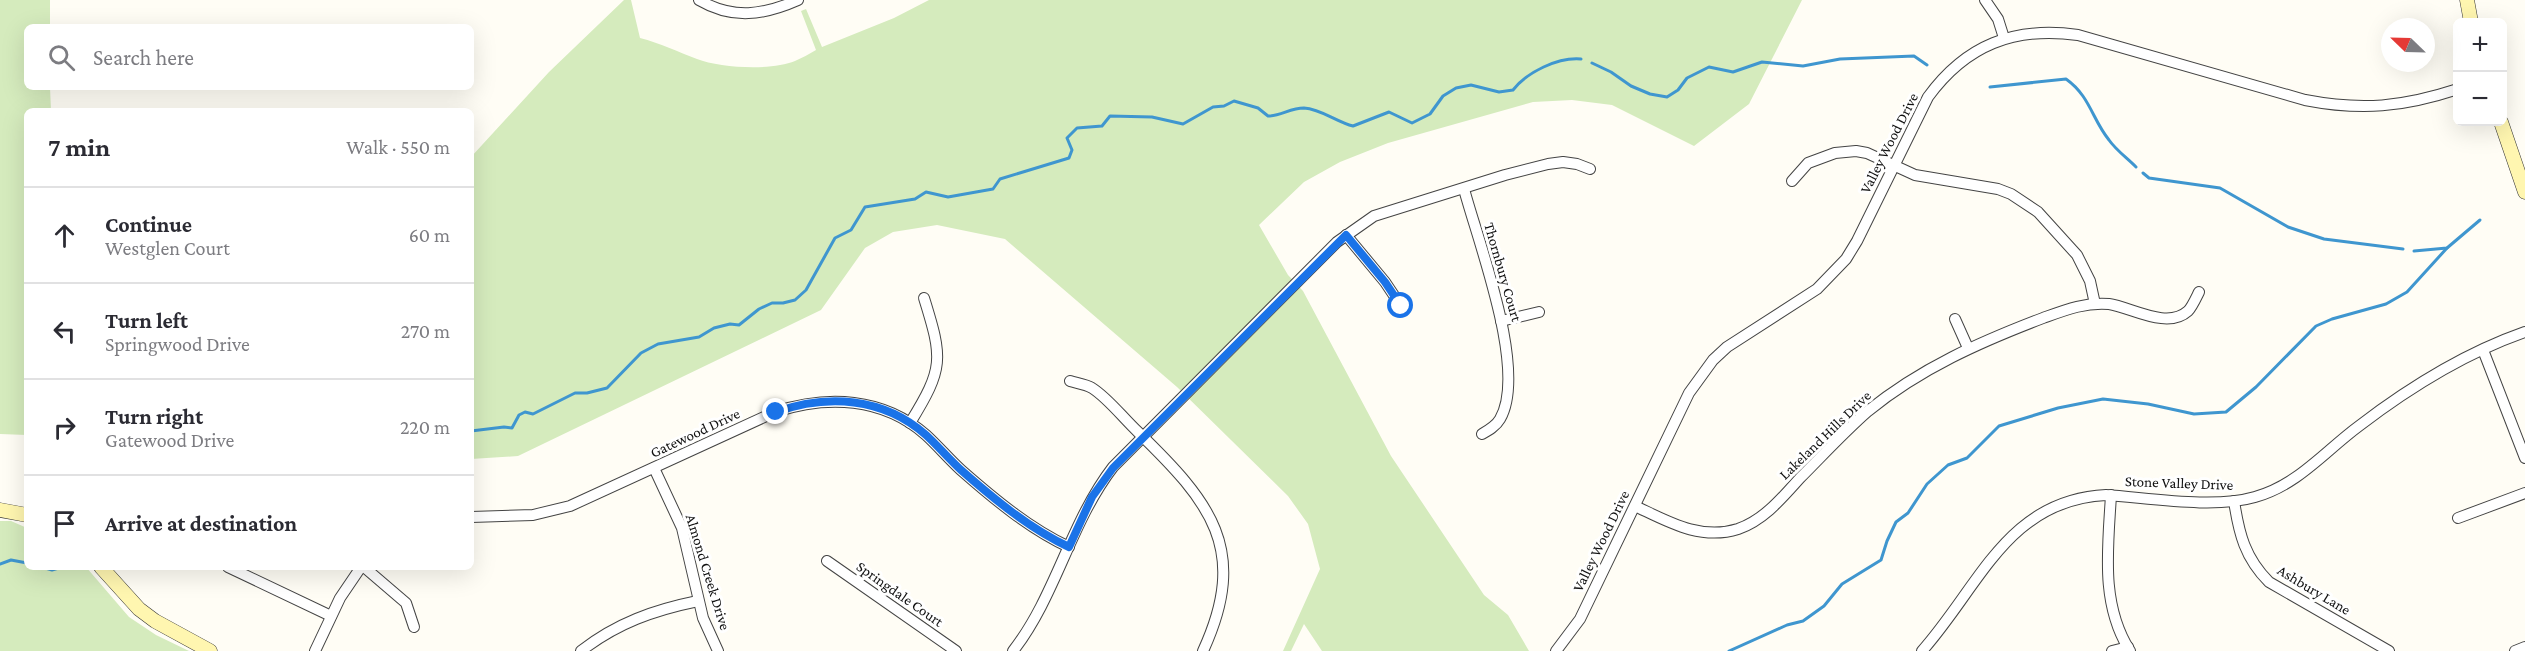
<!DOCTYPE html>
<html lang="en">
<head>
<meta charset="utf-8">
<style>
  :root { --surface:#fff; --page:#f2f2f3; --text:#2b2b33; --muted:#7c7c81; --line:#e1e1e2 }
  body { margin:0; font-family:"Crimson Pro",serif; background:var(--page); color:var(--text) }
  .controls { position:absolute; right:18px; top:18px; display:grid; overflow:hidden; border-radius:9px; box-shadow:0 6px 24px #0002 }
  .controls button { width:54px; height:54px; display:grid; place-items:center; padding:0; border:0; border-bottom:2px solid var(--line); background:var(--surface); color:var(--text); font:30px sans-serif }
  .compass { position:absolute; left:2381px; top:18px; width:54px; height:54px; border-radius:50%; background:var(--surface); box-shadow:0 6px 24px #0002; rotate:293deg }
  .stop { position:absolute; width:18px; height:18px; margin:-14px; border:4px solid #1a73e8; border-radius:50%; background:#fff }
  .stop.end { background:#1a73e8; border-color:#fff; box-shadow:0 2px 6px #0008 }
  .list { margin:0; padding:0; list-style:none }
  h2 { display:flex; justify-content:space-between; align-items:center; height:78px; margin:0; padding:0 24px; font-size:26px }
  h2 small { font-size:20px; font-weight:400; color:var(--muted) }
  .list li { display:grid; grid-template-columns:39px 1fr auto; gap:18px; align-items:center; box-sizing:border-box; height:96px; padding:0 24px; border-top:2px solid var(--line) }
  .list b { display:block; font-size:22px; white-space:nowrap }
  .list p { margin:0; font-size:20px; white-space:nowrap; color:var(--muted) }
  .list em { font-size:20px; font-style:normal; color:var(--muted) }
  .icon { flex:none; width:33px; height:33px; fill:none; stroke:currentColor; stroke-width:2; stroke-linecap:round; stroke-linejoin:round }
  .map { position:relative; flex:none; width:2525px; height:651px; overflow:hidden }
  .search { position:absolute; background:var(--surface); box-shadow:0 6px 24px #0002; left:24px; top:24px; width:450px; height:66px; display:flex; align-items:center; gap:15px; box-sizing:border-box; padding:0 21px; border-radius:9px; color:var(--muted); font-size:22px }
  .panel { position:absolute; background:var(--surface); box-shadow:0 6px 24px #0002; left:24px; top:108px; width:450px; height:462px; border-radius:9px }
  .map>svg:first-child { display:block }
  .green { fill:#d5ebbd }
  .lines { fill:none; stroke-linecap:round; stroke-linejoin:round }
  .stream { stroke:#3f96cf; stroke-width:3 }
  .street-casing { stroke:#444; stroke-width:12 }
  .secondary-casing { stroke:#333; stroke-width:15 }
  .street { stroke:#fff; stroke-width:10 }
  .secondary { stroke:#fff6b0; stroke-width:14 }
  .route { stroke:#1a73e8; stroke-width:8 }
  .labels { text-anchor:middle; stroke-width:6; stroke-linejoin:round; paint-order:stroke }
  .street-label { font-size:15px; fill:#111; stroke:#fff }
</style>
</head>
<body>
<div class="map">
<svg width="2525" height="651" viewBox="0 0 2525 651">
  <rect width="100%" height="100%" fill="#fffdf5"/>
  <g class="green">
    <path d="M0 0H50V27H27V87H50L51 111H27V435L0 434Z"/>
    <path d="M624 0H631L640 38C660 43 678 52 697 59 720 68 771 71 795 61 802 58 809 54 816 50L801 11 806 9 822 47 894 18 929 0H1802L1749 104 1694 146 1612 105 1572 100 1533 102 1388 143 1340 162 1304 182 1259 225 1288 275 1303 291 1391 456 1484 595 1508 615 1529 651H1322L1304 624 1291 651H1283L1320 569 1308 524 1288 496 1177 387 1005 239 937 225 893 232 865 248 821 310 518 456 471 459V157L549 72Z"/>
    <path d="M0 521H11L27 528V567H86L129 617 156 635 189 651H0Z"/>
  </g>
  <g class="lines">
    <g class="stream">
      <path d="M1592 63 1611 72 1631 86 1650 94 1667 97 1678 90 1687 78 1709 67 1733 72 1762 62 1803 66 1840 59 1914 56 1927 65"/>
      <path d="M1990 87 2066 79C2090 96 2092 119 2109 140 2116 150 2127 158 2136 167"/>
      <path d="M2143 173 2149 178 2220 188 2288 227 2324 239 2403 249"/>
      <path d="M2414 251 2447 248 2480 220"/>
      <path d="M471 431 504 427 512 428 519 415 525 412 533 414 575 393H587L607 388 641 353 658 344 699 337 714 328 730 324 739 325 759 309 772 303H783L795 300 806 290 835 238 851 230 865 207 915 199 926 192 948 197 993 189 1000 179 1069 158 1072 150 1067 138 1077 128 1102 126 1110 116 1152 117 1183 124 1213 107 1224 106 1234 101 1258 108 1268 116C1281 116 1290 108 1304 108 1321 109 1337 122 1353 126L1389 112 1412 123 1430 114 1443 96 1456 88 1471 85 1499 92 1513 90C1527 72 1558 57 1581 59"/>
      <path d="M0 564 11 560 27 563"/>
      <path d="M42 567 52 570 62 567"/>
      <path d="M1729 651 1787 625 1803 621 1824 606 1842 584 1881 560 1887 541 1896 522 1908 513 1927 484 1948 465 1967 458 1999 426 2058 408 2103 399 2148 404 2194 414 2226 412 2256 387 2316 326 2332 319 2386 304 2407 292 2447 248"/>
    </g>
    <defs>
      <g id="street">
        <path d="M699 0C733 20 764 15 798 0"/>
        <path d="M1985 0 1998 19 2004 38"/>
        <path d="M1792 181 1808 163 1835 153 1856 151 1867 153 1915 175 1998 189 2011 194 2038 212 2077 255 2090 281 2095 304"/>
        <path d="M1464 189C1478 242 1528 371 1500 419 1496 426 1489 430 1482 434"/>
        <path d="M1346 235 1385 282 1401 306"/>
        <path d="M1955 319 1968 348"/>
        <path d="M1501 321 1539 312"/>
        <path d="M2483 350 2525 458"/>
        <path d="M1070 381C1076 383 1086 384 1092 388 1108 398 1123 418 1138 432 1210 502 1250 549 1203 651"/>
        <path d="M910 423C944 368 943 359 924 298"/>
        <path d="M654 468 682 528 703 618 718 651"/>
        <path d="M2111 495C2108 548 2100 604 2130 651"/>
        <path d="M2234 501C2239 534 2245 558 2269 582L2389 651"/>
        <path d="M1635 506C1667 521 1700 541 1738 529 1764 520 1782 498 1800 478 1822 456 1844 432 1868 411 1921 368 1980 342 2043 318 2065 310 2085 302 2109 304 2131 307 2167 330 2188 311 2192 307 2196 298 2199 292"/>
        <path d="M471 517 533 515 570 506 775 412C827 395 883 397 926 435 938 446 949 459 961 470 994 499 1030 529 1069 547"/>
        <path d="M2458 518 2525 493"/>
        <path d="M827 561 956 651"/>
        <path d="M228 567 331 616"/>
        <path d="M364 567 406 603 414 627"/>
        <path d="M315 651 340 598 361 567"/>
        <path d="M581 651C617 623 654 610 698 601"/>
        <path d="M1013 651C1056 596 1070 523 1113 467L1337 242 1374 216 1505 175 1548 164 1563 162 1577 164 1590 169"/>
        <path d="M1556 651 1580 619 1689 393 1713 360 1727 347 1817 289 1846 259 1857 241 1928 97C1966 45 2014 26 2078 35L2305 100C2362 111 2403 107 2458 89"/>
        <path d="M1922 651C1980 586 2007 500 2106 495 2150 498 2214 509 2255 497 2298 485 2325 451 2359 426 2410 387 2465 353 2525 332"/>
        <path d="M2112 651 2128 647"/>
        <path d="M2515 651 2525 647"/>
      </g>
      <g id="secondary">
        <path d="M2467 0 2471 22"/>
        <path d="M2501 122 2525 192"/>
        <path d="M0 510 27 515"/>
        <path d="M101 567 139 609 155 621 210 651"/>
      </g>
    </defs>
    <use href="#street" class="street-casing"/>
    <use href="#secondary" class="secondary-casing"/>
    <use href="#street" class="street"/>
    <use href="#secondary" class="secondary"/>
  </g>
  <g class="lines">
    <path class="route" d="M776 412C827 394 883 397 926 435 938 446 949 459 961 470 994 499 1030 529 1069 547L1092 497 1113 468 1346 235 1385 282 1401 306"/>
  </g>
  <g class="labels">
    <g class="street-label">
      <text transform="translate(1889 143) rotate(-63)" y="5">Valley Wood Drive</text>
      <text transform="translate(1503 272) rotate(74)" y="5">Thornbury Court</text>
      <text transform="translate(695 433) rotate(-25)" y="5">Gatewood Drive</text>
      <text transform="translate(1825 435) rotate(-44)" y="5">Lakeland Hills Drive</text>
      <text transform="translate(2179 483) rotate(2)" y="5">Stone Valley Drive</text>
      <text transform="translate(1601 541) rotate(-64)" y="5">Valley Wood Drive</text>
      <text transform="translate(708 572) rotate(73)" y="5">Almond Creek Drive</text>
      <text transform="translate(2314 590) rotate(31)" y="5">Ashbury Lane</text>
      <text transform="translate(900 594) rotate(35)" y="5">Springdale Court</text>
    </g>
  </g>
</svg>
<div class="controls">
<button>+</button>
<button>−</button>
</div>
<svg class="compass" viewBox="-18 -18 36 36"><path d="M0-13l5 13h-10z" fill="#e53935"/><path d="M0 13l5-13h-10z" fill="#7c7c81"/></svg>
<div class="stop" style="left:1401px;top:306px"></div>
<div class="stop end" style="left:776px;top:412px"></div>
<div class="search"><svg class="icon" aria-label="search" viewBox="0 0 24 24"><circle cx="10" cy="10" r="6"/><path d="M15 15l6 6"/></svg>Search here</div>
<section class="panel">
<h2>7 min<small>Walk · 550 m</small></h2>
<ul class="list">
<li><svg class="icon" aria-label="ahead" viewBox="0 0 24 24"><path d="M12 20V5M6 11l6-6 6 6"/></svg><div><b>Continue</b><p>Westglen Court</p></div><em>60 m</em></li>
<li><svg class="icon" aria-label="left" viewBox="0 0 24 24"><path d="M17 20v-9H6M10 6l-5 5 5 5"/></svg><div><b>Turn left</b><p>Springwood Drive</p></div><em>270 m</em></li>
<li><svg class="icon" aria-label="right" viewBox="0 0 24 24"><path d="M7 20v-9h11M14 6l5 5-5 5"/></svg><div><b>Turn right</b><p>Gatewood Drive</p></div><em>220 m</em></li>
<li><svg class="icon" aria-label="arrive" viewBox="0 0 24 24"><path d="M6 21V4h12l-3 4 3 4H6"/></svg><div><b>Arrive at destination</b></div></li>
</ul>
</section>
</div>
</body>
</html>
